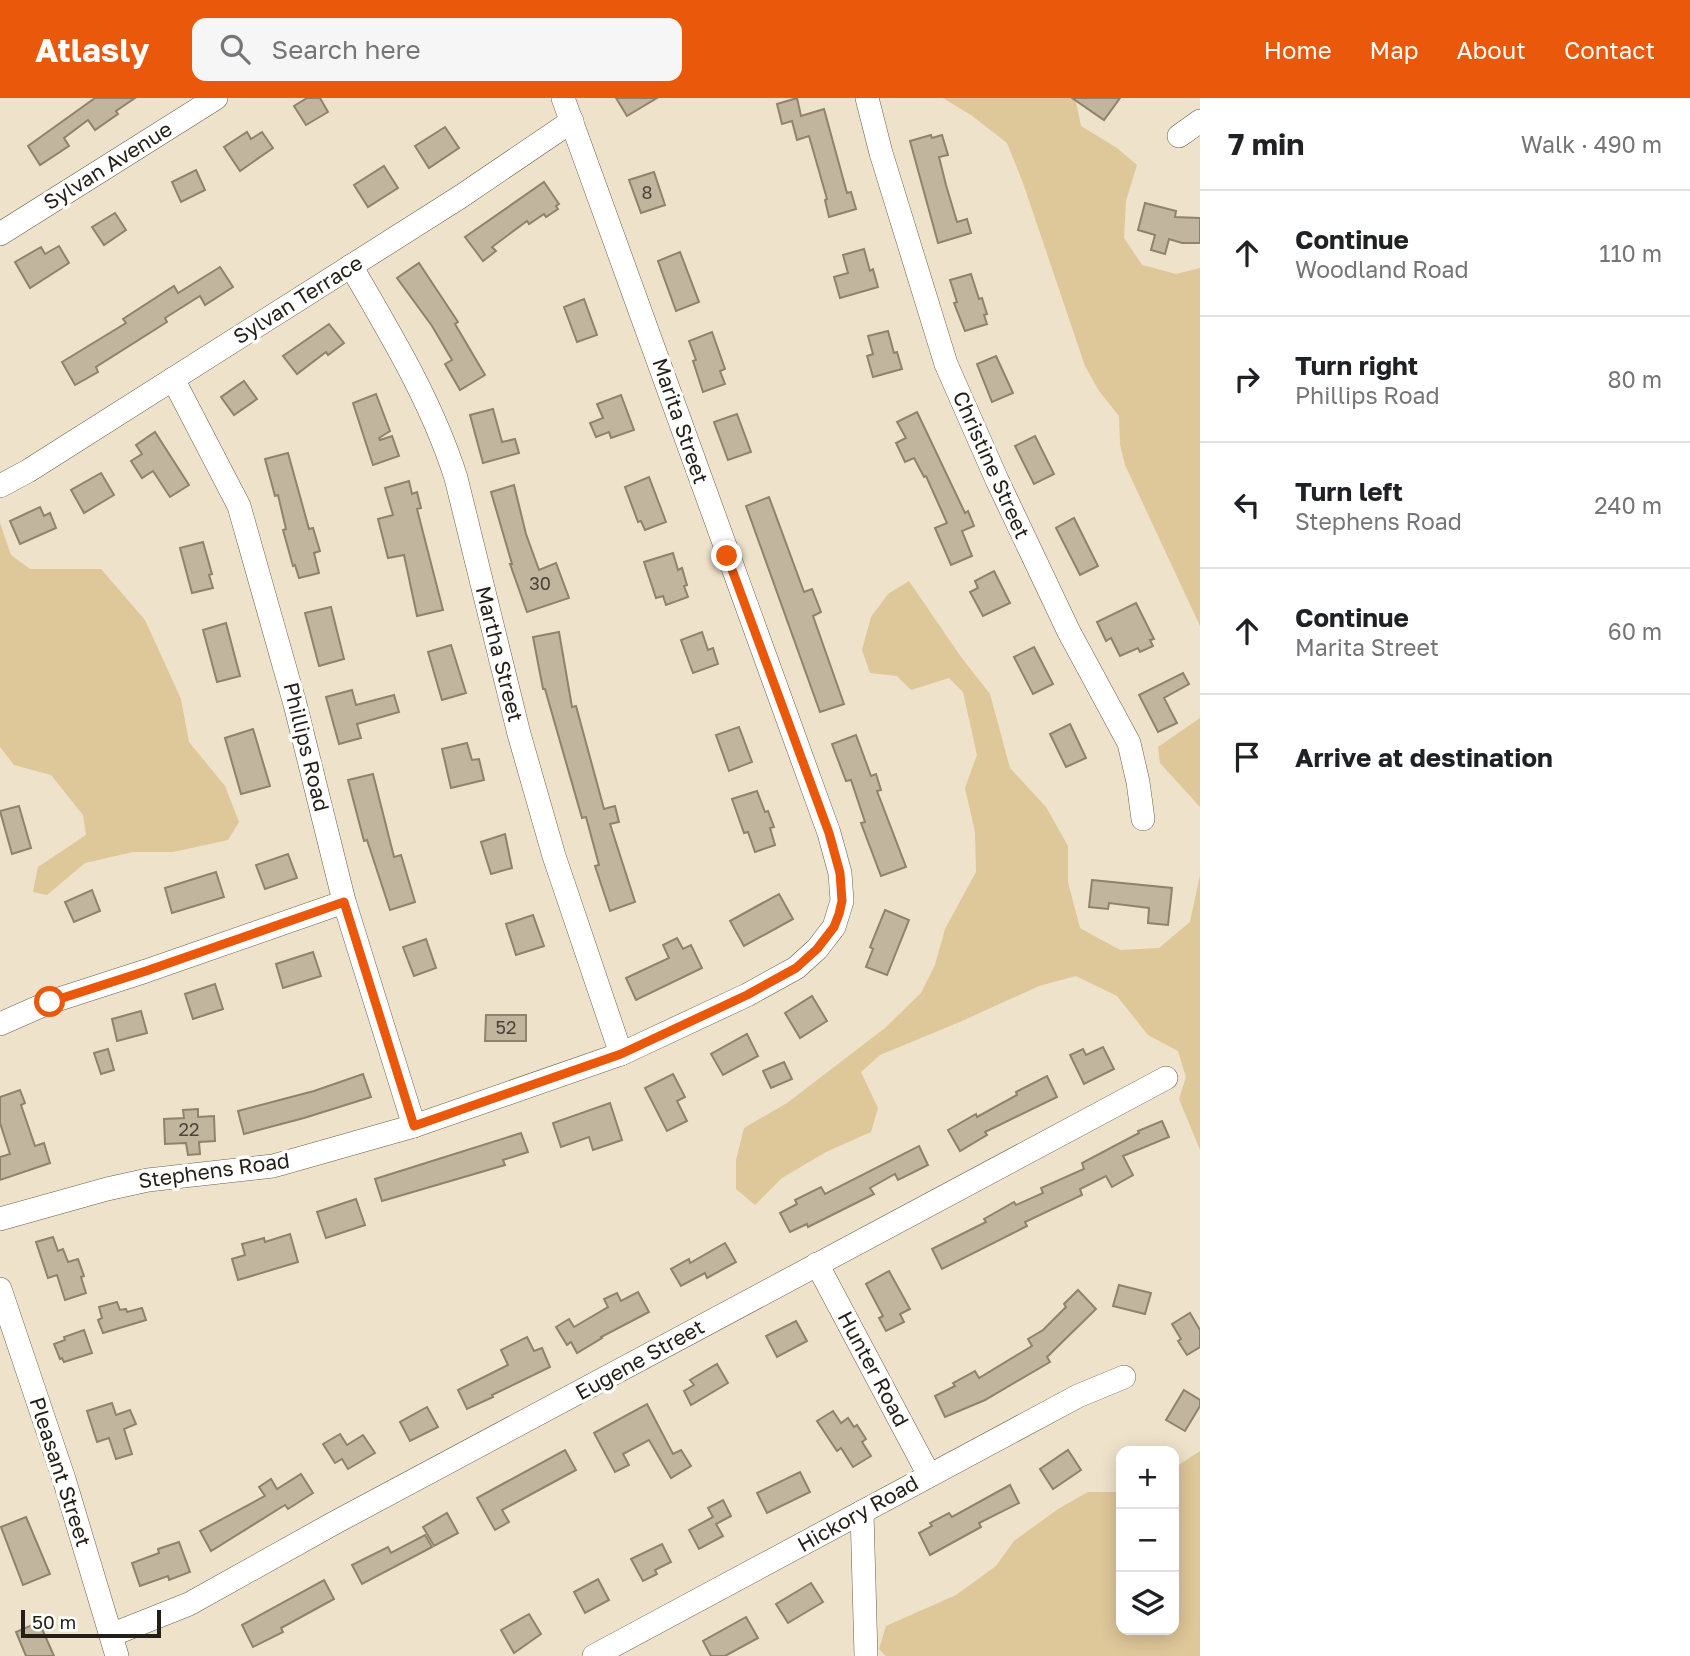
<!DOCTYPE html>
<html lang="en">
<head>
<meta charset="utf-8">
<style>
  :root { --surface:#fff; --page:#f6f6f6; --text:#202124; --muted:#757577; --line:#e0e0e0; --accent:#ea580c }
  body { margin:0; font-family:"Golos Text",sans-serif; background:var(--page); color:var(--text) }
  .controls { position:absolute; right:21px; bottom:21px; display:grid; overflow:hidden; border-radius:14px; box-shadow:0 4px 18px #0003 }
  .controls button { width:63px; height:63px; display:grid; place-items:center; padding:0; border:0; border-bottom:2px solid var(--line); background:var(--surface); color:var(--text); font:35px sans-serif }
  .scale { position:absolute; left:21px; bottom:18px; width:140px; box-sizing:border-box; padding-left:7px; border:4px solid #231f16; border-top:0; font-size:19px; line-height:24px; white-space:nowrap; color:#231f16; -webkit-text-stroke:5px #fff; paint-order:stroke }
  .stop { position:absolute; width:21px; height:21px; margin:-16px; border:5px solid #ea580c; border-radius:50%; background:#fff }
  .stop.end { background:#ea580c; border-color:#fff; box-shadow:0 2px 7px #0008 }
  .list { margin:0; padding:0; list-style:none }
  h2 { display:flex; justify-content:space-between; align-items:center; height:91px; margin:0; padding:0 28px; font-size:30px }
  h2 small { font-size:23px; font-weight:400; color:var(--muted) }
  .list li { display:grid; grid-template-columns:46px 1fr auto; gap:21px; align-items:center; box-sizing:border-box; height:126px; padding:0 28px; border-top:2px solid var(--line) }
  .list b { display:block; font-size:26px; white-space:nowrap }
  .list p { margin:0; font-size:23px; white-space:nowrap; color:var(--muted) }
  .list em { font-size:23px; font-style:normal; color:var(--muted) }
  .icon { flex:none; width:38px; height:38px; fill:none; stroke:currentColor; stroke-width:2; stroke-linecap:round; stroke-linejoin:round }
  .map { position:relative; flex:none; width:1200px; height:1558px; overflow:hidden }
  header { display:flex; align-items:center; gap:42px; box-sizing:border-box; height:98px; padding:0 35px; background:var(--accent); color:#fff }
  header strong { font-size:33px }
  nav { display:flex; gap:38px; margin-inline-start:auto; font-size:24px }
  .search { width:490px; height:63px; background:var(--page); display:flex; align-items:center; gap:18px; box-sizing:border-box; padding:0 24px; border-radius:14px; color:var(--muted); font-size:26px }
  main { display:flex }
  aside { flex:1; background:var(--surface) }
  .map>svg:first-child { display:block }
  .green { fill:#dec799 }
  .building { fill:#c1b59e; stroke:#8e836d; stroke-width:2 }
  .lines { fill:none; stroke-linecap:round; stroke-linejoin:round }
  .minor-casing { stroke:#695f4a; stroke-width:24 }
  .minor { stroke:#fff; stroke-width:23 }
  .route { stroke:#ea580c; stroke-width:9 }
  .labels { text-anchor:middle; stroke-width:7; stroke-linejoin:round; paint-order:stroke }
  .number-label { font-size:18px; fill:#4a4438 }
  .street-label { font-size:21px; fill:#231f16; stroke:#fff }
</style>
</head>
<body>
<header>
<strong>Atlasly</strong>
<div class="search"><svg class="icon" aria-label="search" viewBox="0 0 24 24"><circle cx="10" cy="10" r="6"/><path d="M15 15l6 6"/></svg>Search here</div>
<nav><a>Home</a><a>Map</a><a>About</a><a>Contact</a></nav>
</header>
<main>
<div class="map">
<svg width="1200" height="1558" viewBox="0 0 1200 1558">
  <rect width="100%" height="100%" fill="#eee2ca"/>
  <g class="green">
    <path d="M943 0H1079L1076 4 1081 28 1117 50 1137 67 1126 103 1124 140 1142 167 1176 176 1200 170V528L1125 367 1120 346 1119 318 1099 293 1085 268 1022 82 1007 45 971 17Z"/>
    <path d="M0 425 11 457 30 471H101L145 522 181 601 189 644 225 688 239 724 228 742 173 754H133L85 765 47 797 33 794 38 769 86 737 83 717 51 677 14 667 0 649Z"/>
    <path d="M909 483 961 559 990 596 1010 670 1046 709 1068 748V784L1080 830 1120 852 1159 850 1190 824 1200 777V1052L1179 1001 1186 979 1178 953 1148 937 1117 898 1076 878 1039 888 962 923 880 957 861 974 878 1010 871 1034 826 1054 782 1080 755 1107 736 1091V1062L744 1030 787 1005 885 930 921 895 935 867 945 831 976 774 975 734 965 690 977 657 963 594 949 580 911 592 897 578 870 575 862 552 871 519 888 496Z"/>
    <path d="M1200 620V709L1160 665 1158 649Z"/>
    <path d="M1200 1353V1558H886L879 1551 886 1528 956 1497 996 1468 1014 1443 1058 1411 1088 1394H1121V1532H1174V1370Z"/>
  </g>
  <g class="building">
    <path d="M95 0H135L116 13 118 16 95 32 88 22 64 40 69 48 40 67 28 48Z"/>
    <path d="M307 0H320L328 14 306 27 294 8Z"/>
    <path d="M616 0H657L627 18Z"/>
    <path d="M797 0 801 18 824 11 847 95 851 94 856 111 829 119 825 102 827 101 809 38 797 42 792 23 782 26 777 6Z"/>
    <path d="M1072 0H1120L1104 22Z"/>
    <path d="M445 29 459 50 429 70 415 48Z"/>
    <path d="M247 34 251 41 262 34 273 50 240 73 224 49Z"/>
    <path d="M931 37 932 40 942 37 948 57 939 59 946 87 957 124 967 121 971 135 938 145 910 43Z"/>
    <path d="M384 68 398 90 368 109 354 87Z"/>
    <path d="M196 72 205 92 181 104 172 84Z"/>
    <path d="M654 74 665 107 641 115 629 82Z"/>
    <path d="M544 84 559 106 556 108 558 111 546 119 544 116 529 126 527 123 492 149 496 153 483 163 465 139Z"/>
    <path d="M1145 105 1176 113 1175 119 1200 120V145H1182L1169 141 1165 156 1151 152 1155 137 1138 132Z"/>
    <path d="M115 115 126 132 104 147 92 129Z"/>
    <path d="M59 148 69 165 30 190 15 164 41 149 45 156Z"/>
    <path d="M864 151 870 173 873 171 878 189 840 200 834 179 848 175 843 157Z"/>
    <path d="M680 154 699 204 676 213 658 163Z"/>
    <path d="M419 165 458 224 455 226 485 277 460 292 445 266 452 262 432 228 397 180Z"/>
    <path d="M220 169 233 189 205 207 200 198 165 220 167 224 96 269 98 274 75 287 62 264 126 225 123 221 174 188 178 195Z"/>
    <path d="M971 176 979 201 982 200 987 216 984 217 987 226 965 233 954 205 957 204 950 182Z"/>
    <path d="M584 201 597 237 577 244 564 209Z"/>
    <path d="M329 226 344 245 328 257 326 254 297 276 283 258Z"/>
    <path d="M888 233 894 255 897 254 902 271 873 279 867 258 873 256 868 238Z"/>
    <path d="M712 234 725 271 720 273 725 286 703 294 693 263 696 262 689 243Z"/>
    <path d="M996 258 1013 295 992 304 977 266Z"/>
    <path d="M244 283 257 301 234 317 221 299Z"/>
    <path d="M376 296 390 333 379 340 380 342 392 338 399 358 373 367 353 305Z"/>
    <path d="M621 297 634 332 611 340 609 334 596 339 590 325 603 320 597 306Z"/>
    <path d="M493 311 502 344 515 341 519 355 483 365 470 317Z"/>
    <path d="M917 314 965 415 968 413 974 428 962 433 972 458 951 467 935 430 947 425 926 378 924 379 914 360 905 364 896 345 906 340 897 324Z"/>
    <path d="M737 316 751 354 728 362 714 324Z"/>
    <path d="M155 334 189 387 170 399 153 373 142 380 131 363 142 356 136 347Z"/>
    <path d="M1035 338 1054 376 1034 386 1015 348Z"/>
    <path d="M288 355 309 431 313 430 320 453 314 455 319 475 299 480 295 467 293 468 283 432 286 431 278 397 275 398 265 361Z"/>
    <path d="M101 375 114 397 84 415 71 392Z"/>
    <path d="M649 379 666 424 645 432 641 423 638 424 625 389Z"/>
    <path d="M409 383 412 396 417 394 421 410 417 411 443 512 417 518 404 457 388 460 378 421 393 417 385 390Z"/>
    <path d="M514 387 526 436 539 472 556 465 569 500 527 514 510 466H512L491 394Z"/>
    <path d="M769 399 804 494 812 491 821 514 813 518 844 606 820 614 746 408Z"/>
    <path d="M40 409 44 418 50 415 56 430 20 446 10 423Z"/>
    <path d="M1074 420 1098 468 1080 477 1056 430Z"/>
    <path d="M203 444 212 476 209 477 213 490 192 495 180 450Z"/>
    <path d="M673 455 678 472 682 470 687 487 684 488 688 499 666 507 663 498 656 500 644 464Z"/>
    <path d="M994 473 1010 505 983 518 970 494 978 490 975 483Z"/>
    <path d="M1136 505 1154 541 1150 542 1153 548 1140 554 1138 550 1120 558 1111 540 1106 543 1097 524Z"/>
    <path d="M331 509 344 561 319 568 305 515Z"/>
    <path d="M226 525 240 578 217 584 203 532Z"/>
    <path d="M559 534 572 609 576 608 604 711 615 708 619 724 610 726 635 804 610 813 595 768 599 767 586 719 582 720 545 591H543L533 539Z"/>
    <path d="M702 534 708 552 713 550 718 566 693 575 681 542Z"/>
    <path d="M451 547 466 595 442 602 428 554Z"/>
    <path d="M1034 549 1053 586 1033 596 1014 559Z"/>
    <path d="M1183 575 1189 586 1164 600 1177 625 1158 634 1139 597Z"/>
    <path d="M352 592 356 607 394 597 399 614 357 626 361 640 339 646 326 599Z"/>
    <path d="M1070 626 1086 660 1066 669 1050 636Z"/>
    <path d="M739 629 752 664 729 673 716 637Z"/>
    <path d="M253 631 270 688 241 696 225 640Z"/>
    <path d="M856 637 871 678 876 676 881 692 877 693 906 769 881 778 861 725 865 724 851 682 846 683 832 646Z"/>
    <path d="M467 645 472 662 479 661 484 682 451 690 442 651Z"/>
    <path d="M373 676 394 759 401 757 415 804 390 812 367 742 364 743 348 682Z"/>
    <path d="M757 693 765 714 768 713 774 729 770 730 775 747 755 754 748 734 744 735 732 701Z"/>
    <path d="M19 708 31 750 12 756 0 713Z"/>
    <path d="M505 736 512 770 491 776 481 744Z"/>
    <path d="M288 756 297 780 265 791 256 767Z"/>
    <path d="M216 774 224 799 172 815 165 790Z"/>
    <path d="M1092 782 1172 790 1168 827 1148 825 1149 810 1109 805 1108 811 1089 809Z"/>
    <path d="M92 792 100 813 74 824 65 804Z"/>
    <path d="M779 796 793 821 744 848 730 823Z"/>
    <path d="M885 812 909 822 887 877 866 869 873 851 870 849Z"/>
    <path d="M533 817 544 848 516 857 506 826Z"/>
    <path d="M677 840 683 851 691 847 702 870 636 902 626 880 669 860 663 847Z"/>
    <path d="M426 841 436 870 414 878 403 849Z"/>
    <path d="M313 854 321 878 283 890 276 866Z"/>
    <path d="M215 886 223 911 193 921 185 896Z"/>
    <path d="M812 898 827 923 800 940 785 915Z"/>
    <path d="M141 913 147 935 117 943 112 921Z"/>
    <path d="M486 917H526V943H485Z"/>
    <path d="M747 936 758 958 723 977 711 956Z"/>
    <path d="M1103 949 1114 971 1084 986 1070 957 1083 951 1086 957Z"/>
    <path d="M108 951 114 972 101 976 94 955Z"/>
    <path d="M784 964 792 981 771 990 763 973Z"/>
    <path d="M363 976 371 999 304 1020 244 1036 238 1013 314 993Z"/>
    <path d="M673 976 685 999 677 1003 687 1023 667 1033 645 990Z"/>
    <path d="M1047 978 1057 999 985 1034 987 1037 960 1053 948 1032 976 1016 977 1019 1017 997 1016 994Z"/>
    <path d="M20 992 25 1005 21 1007 35 1048 44 1045 50 1065 0 1082V1059L10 1056 0 1025V999Z"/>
    <path d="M610 1005 622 1042 593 1052 589 1039 561 1049 553 1025Z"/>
    <path d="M198 1011V1019L214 1018 215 1043 199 1044 200 1056 188 1057 186 1045 165 1046 164 1021 184 1020 183 1012Z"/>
    <path d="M1162 1023 1169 1039 1123 1058 1133 1077 1112 1089 1106 1078 1080 1091 1082 1097 1025 1124 1027 1128 942 1171 932 1151 986 1124 984 1121 1014 1104 1016 1107 1043 1095 1041 1090 1084 1071 1082 1065 1139 1035 1138 1033Z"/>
    <path d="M521 1035 528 1054 503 1062 505 1067 382 1103 375 1081Z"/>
    <path d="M919 1048 928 1067 898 1082 895 1076 870 1090 874 1096 808 1129 807 1126 790 1134 780 1115 797 1106 795 1102 821 1089 825 1096Z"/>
    <path d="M356 1101 365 1127 326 1140 317 1114Z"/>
    <path d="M290 1136 298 1164 238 1182 232 1161 245 1157 242 1146 264 1140 265 1144Z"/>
    <path d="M53 1139 58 1153 63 1151 68 1164 78 1161 84 1178 81 1179 86 1195 65 1202 57 1177 48 1180 36 1144Z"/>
    <path d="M725 1145 736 1164 707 1180 705 1175 681 1188 671 1171 689 1161 690 1165Z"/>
    <path d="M889 1173 910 1211 900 1216 904 1224 886 1233 879 1220 883 1218 866 1186Z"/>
    <path d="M1119 1187 1151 1195 1145 1216 1113 1208Z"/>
    <path d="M1078 1192 1096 1211 1047 1259 1050 1264 985 1302 945 1319 935 1298 955 1288 953 1285 975 1273 979 1280 1032 1248 1028 1241 1043 1232 1066 1209 1064 1206Z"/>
    <path d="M638 1194 649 1214 601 1239 602 1240 577 1255 571 1244 567 1247 556 1229 569 1221 574 1229 608 1209 604 1201 617 1195 621 1203Z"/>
    <path d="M117 1204 120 1212 126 1211 127 1214 142 1210 146 1222 103 1235 98 1222 102 1220 99 1209Z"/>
    <path d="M1190 1215 1200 1232V1249L1187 1257 1178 1243 1181 1241 1172 1226Z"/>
    <path d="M796 1223 807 1243 777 1259 766 1238Z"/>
    <path d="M84 1232 92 1255 64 1264 62 1260 60 1261 54 1246 65 1242 64 1239Z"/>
    <path d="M527 1239 534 1253 542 1250 550 1269 492 1297 493 1299 467 1311 458 1292 508 1267 501 1252Z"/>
    <path d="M717 1266 728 1285 691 1307 684 1293 694 1287 690 1282Z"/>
    <path d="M1184 1292 1200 1302V1308L1185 1333 1166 1322Z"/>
    <path d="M112 1305 116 1317 130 1312 136 1326 124 1331 132 1356 116 1361 109 1340 97 1344 87 1313Z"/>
    <path d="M647 1306 673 1356 681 1352 691 1368 671 1380 649 1342 623 1356 629 1367 615 1374 594 1335Z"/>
    <path d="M427 1309 438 1329 410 1343 400 1324Z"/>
    <path d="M833 1313 841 1325 848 1320 854 1329 857 1327 866 1341 862 1344 871 1358 853 1369 841 1350 837 1353 817 1323Z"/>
    <path d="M340 1336 347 1347 363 1337 375 1355 348 1371 342 1361 335 1365 323 1346Z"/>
    <path d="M565 1352 576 1372 502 1412 509 1424 495 1432 477 1400Z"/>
    <path d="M1068 1352 1081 1372 1053 1391 1040 1371Z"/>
    <path d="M800 1374 810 1394 767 1415 757 1395Z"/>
    <path d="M301 1376 313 1395 288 1411 285 1407 211 1453 200 1433 265 1398 259 1389 271 1381 277 1391Z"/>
    <path d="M1010 1387 1019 1405 979 1425 981 1429 930 1457 919 1435 932 1428 930 1425 949 1415 952 1419Z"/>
    <path d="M723 1402 731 1418 716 1426 723 1438 699 1451 689 1432 713 1419 708 1410Z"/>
    <path d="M447 1415 458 1435 434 1448 423 1429Z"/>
    <path d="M26 1419 50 1476 23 1487 1 1429Z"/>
    <path d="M425 1437 432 1449 362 1486 352 1467 388 1449 391 1455Z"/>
    <path d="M179 1444 190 1474 169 1482 168 1478 140 1488 132 1465 159 1455 158 1451Z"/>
    <path d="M662 1446 671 1464 655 1472 657 1476 643 1483 631 1461Z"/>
    <path d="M598 1481 609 1502 585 1515 574 1494Z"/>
    <path d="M324 1482 334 1501 281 1530 283 1534 253 1549 242 1527Z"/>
    <path d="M811 1485 823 1504 788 1525 776 1506Z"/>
    <path d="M529 1516 541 1536 514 1555 501 1532Z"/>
    <path d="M746 1519 758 1540 725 1558H711L703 1543Z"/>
    <path d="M39 1524 54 1558H26L16 1534Z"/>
  </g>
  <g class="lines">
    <defs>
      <g id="minor">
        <path d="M867 0 881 55 946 266 997 382 1069 534 1129 645 1138 684 1143 721"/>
        <path d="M1179 38 1200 23"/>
        <path d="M0 136 216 0"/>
        <path d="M351 168C391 237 432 304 456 380L519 636 554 758 621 956"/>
        <path d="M173 281 239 408 295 606 344 803 414 1028"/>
        <path d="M0 388 28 373 460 99 572 23"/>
        <path d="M0 926 50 904 146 873 344 804"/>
        <path d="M0 1121 107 1091 148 1082 273 1068 414 1028 621 956 747 897 796 870 817 851 834 829 842 803 840 775 829 735 563 0"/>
        <path d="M817 1166 929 1377"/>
        <path d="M0 1191 64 1381 117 1558"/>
        <path d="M862 1414 866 1558"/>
        <path d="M111 1537 189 1506 336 1424 1166 980"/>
        <path d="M594 1558 1078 1298 1124 1279"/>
      </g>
    </defs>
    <use href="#minor" class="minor-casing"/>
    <use href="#minor" class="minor"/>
  </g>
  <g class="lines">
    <path class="route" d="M50 904 146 873 344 804 414 1028 621 956 747 897 796 870 817 851 834 829 839 816 842 803 840 775 829 735 727 458"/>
  </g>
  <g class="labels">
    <g class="number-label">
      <text x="647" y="101">8</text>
      <text x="540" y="492">30</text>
      <text x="506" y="936">52</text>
      <text x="189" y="1038">22</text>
    </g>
    <g class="street-label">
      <text transform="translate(108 68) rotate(-32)" y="7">Sylvan Avenue</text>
      <text transform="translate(298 202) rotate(-32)" y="7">Sylvan Terrace</text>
      <text transform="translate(680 323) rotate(71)" y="7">Marita Street</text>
      <text transform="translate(991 367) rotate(66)" y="7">Christine Street</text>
      <text transform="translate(499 556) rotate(76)" y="7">Martha Street</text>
      <text transform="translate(306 649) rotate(76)" y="7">Phillips Road</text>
      <text transform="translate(214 1073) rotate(-8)" y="7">Stephens Road</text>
      <text transform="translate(640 1262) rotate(-29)" y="7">Eugene Street</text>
      <text transform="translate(873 1271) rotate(62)" y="7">Hunter Road</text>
      <text transform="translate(60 1374) rotate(72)" y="7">Pleasant Street</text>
      <text transform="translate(858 1416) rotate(-29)" y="7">Hickory Road</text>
    </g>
  </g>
</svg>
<div class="controls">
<button>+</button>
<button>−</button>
<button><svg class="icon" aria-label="layers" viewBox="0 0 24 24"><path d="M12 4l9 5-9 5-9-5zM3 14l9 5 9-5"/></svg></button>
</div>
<div class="scale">50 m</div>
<div class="stop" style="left:50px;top:904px"></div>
<div class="stop end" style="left:727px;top:458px"></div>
</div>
<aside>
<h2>7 min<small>Walk · 490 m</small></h2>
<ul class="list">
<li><svg class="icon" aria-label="ahead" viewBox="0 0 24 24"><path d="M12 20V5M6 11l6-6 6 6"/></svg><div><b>Continue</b><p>Woodland Road</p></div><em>110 m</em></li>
<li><svg class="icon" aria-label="right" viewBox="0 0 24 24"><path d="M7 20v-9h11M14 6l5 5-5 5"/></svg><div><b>Turn right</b><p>Phillips Road</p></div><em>80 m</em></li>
<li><svg class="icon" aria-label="left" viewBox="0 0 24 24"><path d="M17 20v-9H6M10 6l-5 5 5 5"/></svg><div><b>Turn left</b><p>Stephens Road</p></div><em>240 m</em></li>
<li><svg class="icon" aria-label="ahead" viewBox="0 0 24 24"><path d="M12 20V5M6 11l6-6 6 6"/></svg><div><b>Continue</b><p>Marita Street</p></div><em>60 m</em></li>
<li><svg class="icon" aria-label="arrive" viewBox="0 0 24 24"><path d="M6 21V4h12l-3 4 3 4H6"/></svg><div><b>Arrive at destination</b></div></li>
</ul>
</aside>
</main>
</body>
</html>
